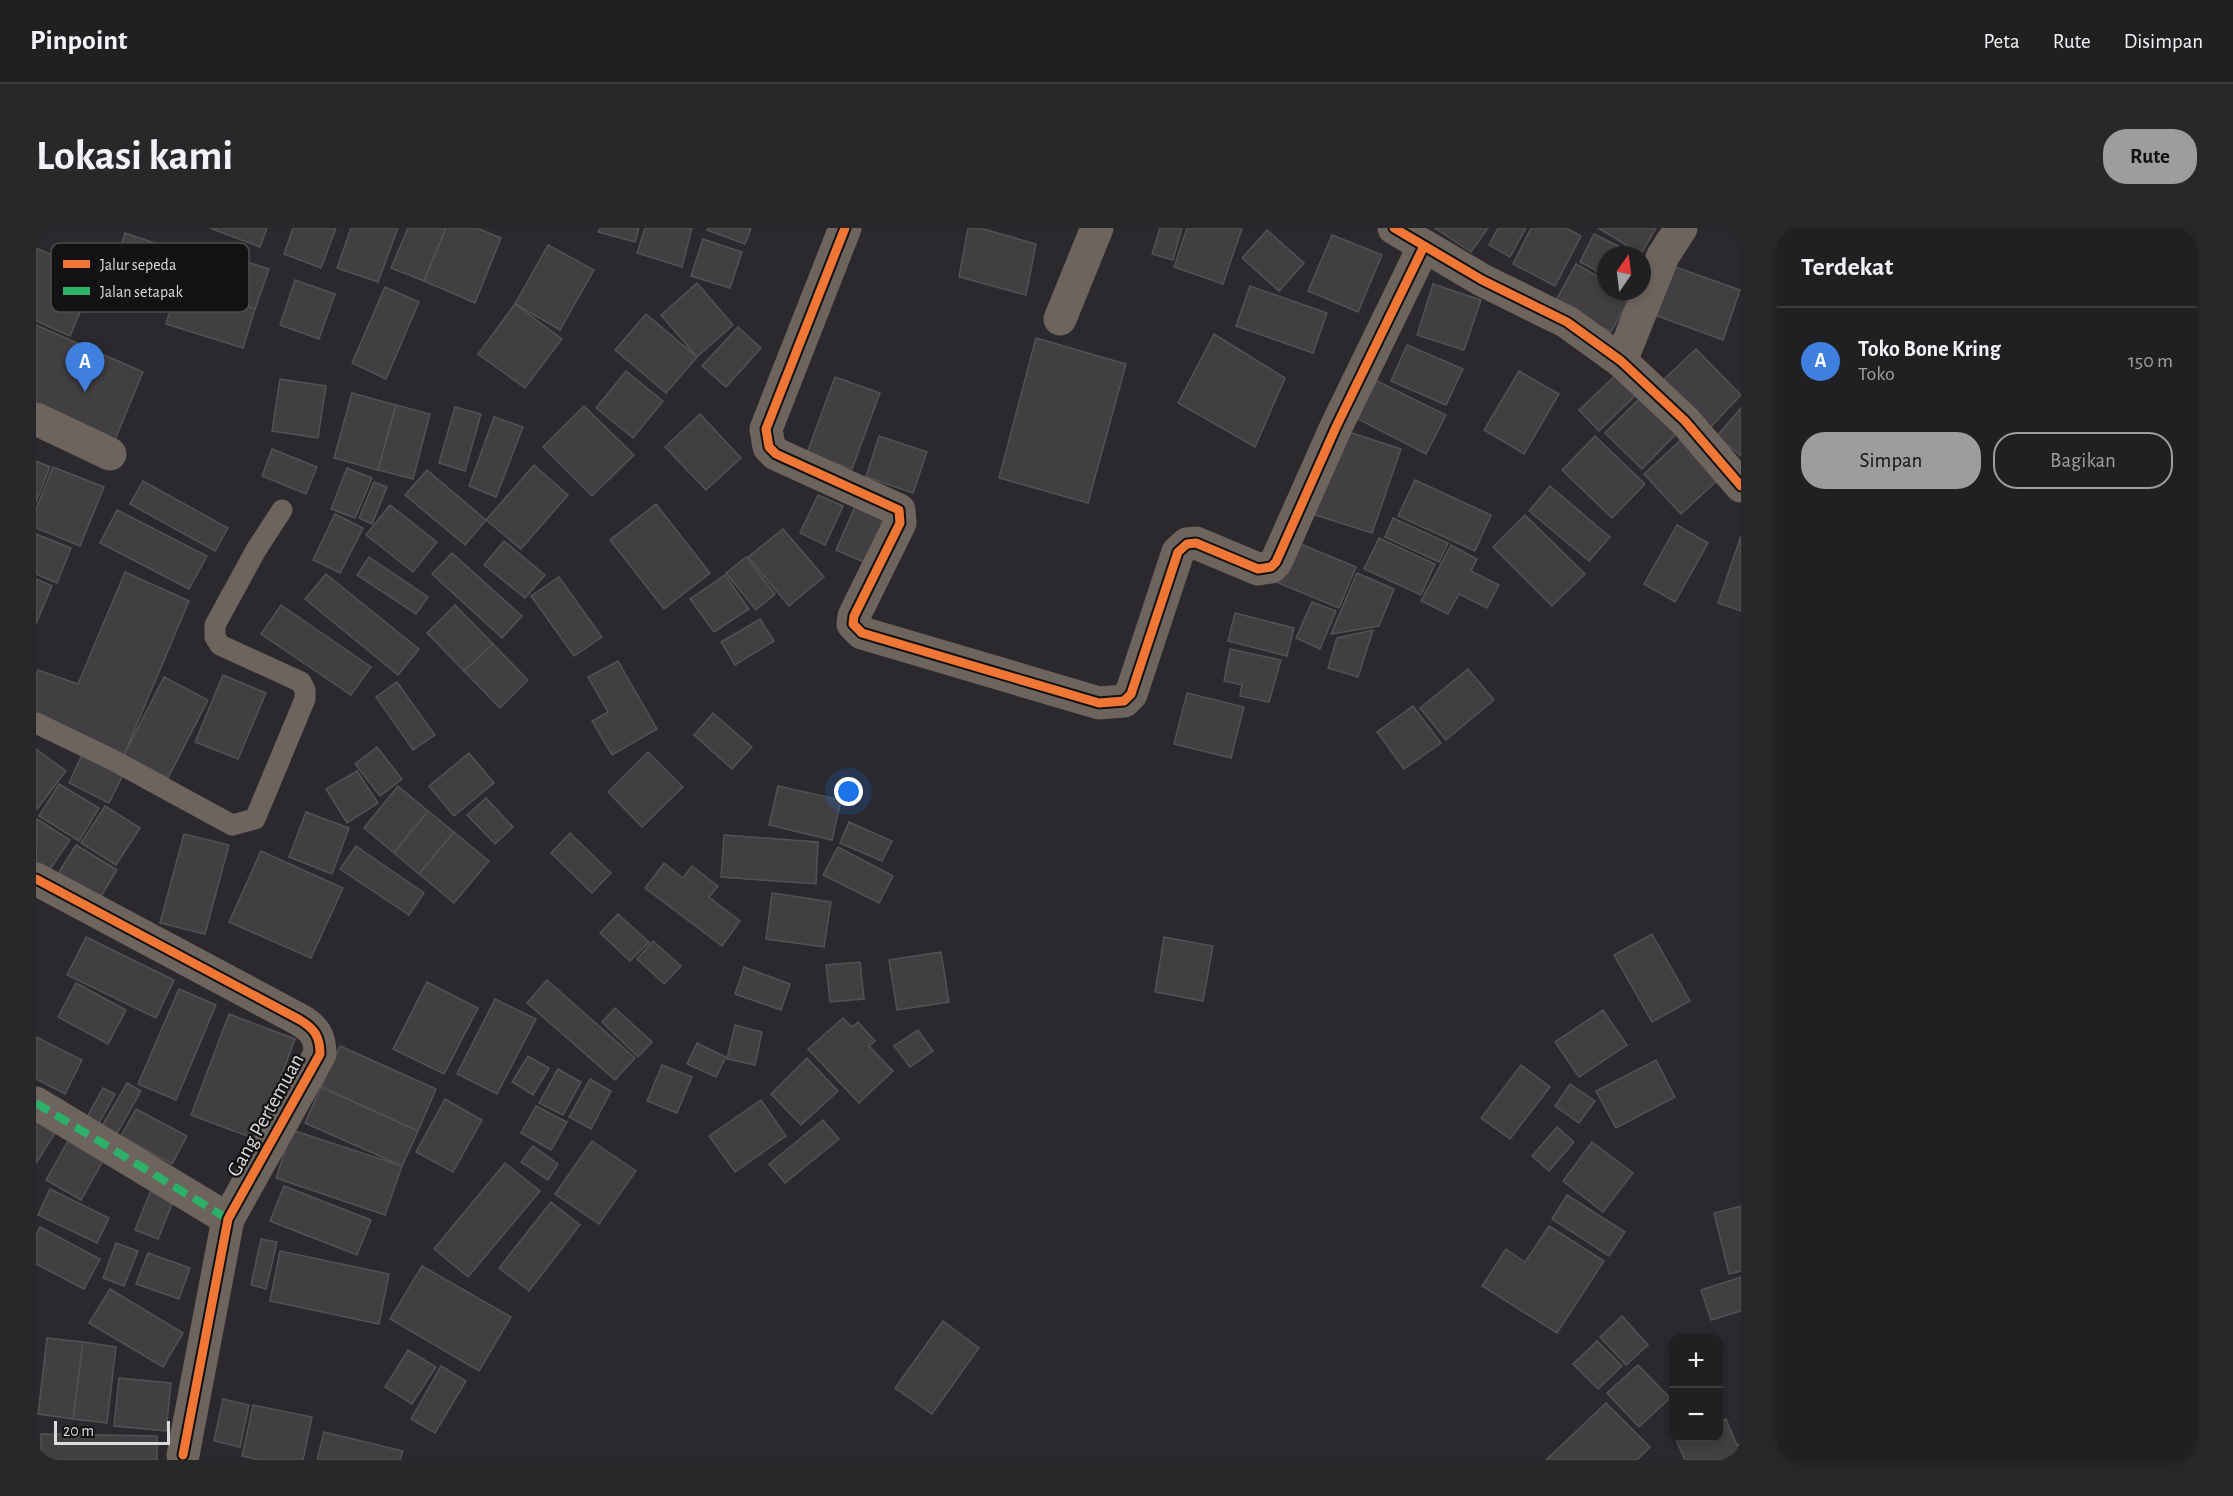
<!DOCTYPE html>
<html lang="id">
<head>
<meta charset="utf-8">
<style>
  :root { --surface:#201f22; --page:#28272a; --text:#f1f3f6; --muted:#a2a2a5; --line:#3d3d40; --accent:#9d9c9f }
  body { margin:0; font-family:"Alegreya Sans",sans-serif; background:var(--page); color:var(--text) }
  .controls { position:absolute; right:18px; bottom:18px; display:grid; overflow:hidden; border-radius:12px; box-shadow:0 3px 9px #0003 }
  .controls button { width:54px; height:54px; display:grid; place-items:center; padding:0; border:0; border-bottom:2px solid var(--line); background:var(--surface); color:var(--text); font:30px sans-serif }
  .compass { position:absolute; left:1561px; top:18px; width:54px; height:54px; border-radius:50%; background:var(--surface); box-shadow:0 3px 9px #0003; rotate:14deg }
  .scale { position:absolute; left:18px; bottom:15px; width:116px; box-sizing:border-box; padding-left:6px; border:3px solid #dbdadd; border-top:0; font-size:16px; line-height:21px; white-space:nowrap; color:#dbdadd; -webkit-text-stroke:4px #121214; paint-order:stroke }
  .you { position:absolute; left:813px; top:564px; width:21px; height:21px; margin:-15px; border:4px solid #fff; border-radius:50%; background:#1a73e8; box-shadow:0 0 0 9px #1a73e833 }
  .badge { display:grid; place-items:center; width:39px; height:39px; border-radius:50%; background:var(--accent); color:#fff; font-size:20px; font-weight:700 }
  .pin { position:absolute; translate:-50% -50px; filter:drop-shadow(0 2px 3px #0008) }
  .pin::after { content:''; position:absolute; top:32px; width:21px; height:18px; background:inherit; clip-path:polygon(0 0,100% 0,50% 100%) }
  .list { margin:0; padding:0; list-style:none }
  h2 { display:flex; justify-content:space-between; align-items:center; height:78px; margin:0; padding:0 24px; font-size:26px }
  h2 small { font-size:20px; font-weight:400; color:var(--muted) }
  .list li { display:grid; grid-template-columns:39px 1fr auto; gap:18px; align-items:center; box-sizing:border-box; height:108px; padding:0 24px; border-top:2px solid var(--line) }
  .list b { display:block; font-size:22px; white-space:nowrap }
  .list p { margin:0; font-size:20px; white-space:nowrap; color:var(--muted) }
  .list em { font-size:20px; font-style:normal; color:var(--muted) }
  .actions { display:flex; gap:12px; padding:18px 24px }
  .actions a { flex:1; padding:14px 0; border:2px solid var(--accent); border-radius:24px; text-align:center; font-size:21px; color:var(--accent) }
  .actions .main { background:var(--accent); color:#111 }
  .map { position:relative; flex:none; width:1705px; height:1232px; overflow:hidden; border-radius:24px }
  header { display:flex; align-items:center; gap:36px; box-sizing:border-box; height:84px; padding:0 30px; background:var(--surface); border-bottom:2px solid var(--line) }
  header strong { font-size:28px }
  nav { display:flex; gap:33px; margin-inline-start:auto; font-size:21px }
  .intro { display:flex; align-items:center; justify-content:space-between; box-sizing:border-box; height:144px; padding:0 36px }
  h1 { margin:0; font-size:42px }
  .button { padding:15px 27px; border-radius:24px; background:var(--accent); color:#111; font-size:21px; font-weight:700 }
  main { display:flex; gap:36px; padding:0 36px }
  aside { flex:1; background:var(--surface); border-radius:24px; box-shadow:0 3px 9px #0003 }
  .map>svg:first-child { display:block }
  .building { fill:#423f42; stroke:#545154; stroke-width:1.5 }
  .lines { fill:none; stroke-linecap:round; stroke-linejoin:round }
  .lane { stroke:#6d645d; stroke-width:21 }
  .street { stroke:#6d645d; stroke-width:33 }
  .quiet { stroke:#2db169; stroke-width:8; stroke-dasharray:15 8; stroke-linecap:butt }
  .cycleway-casing { stroke:#121214; stroke-width:13 }
  .cycleway { stroke:#f07635; stroke-width:9 }
  .labels { text-anchor:middle; stroke-width:4.5; stroke-linejoin:round; paint-order:stroke }
  .street-label { font-size:21px; fill:#dbdadd; stroke:#121214 }
  .key { fill:#121214; stroke:#4e4e50; stroke-width:1.5 }
  .key-label { font-size:16px; fill:#dbdadd }
</style>
</head>
<body>
<header>
<strong>Pinpoint</strong>
<nav><a>Peta</a><a>Rute</a><a>Disimpan</a></nav>
</header>
<div class="intro"><h1>Lokasi kami</h1><a class="button">Rute</a></div>
<main>
<div class="map">
<svg width="1705" height="1232" viewBox="0 0 1705 1232">
  <rect width="100%" height="100%" fill="#2b292d"/>
  <g class="building">
    <path d="M174 0H231L224 19Z"/>
    <path d="M257 0H300L285 40 248 26Z"/>
    <path d="M315 0H362L342 54 301 40Z"/>
    <path d="M372 0H410L388 53 355 40Z"/>
    <path d="M410 0H441L465 10 439 75 388 53Z"/>
    <path d="M564 0H603L599 14 562 4Z"/>
    <path d="M609 0H656L646 39 601 25Z"/>
    <path d="M672 0H715L709 16 671 2Z"/>
    <path d="M932 0H944L1000 16 990 67 923 49Z"/>
    <path d="M1124 0H1146L1137 32 1116 26Z"/>
    <path d="M1151 0H1206L1187 56 1138 39Z"/>
    <path d="M1399 0H1452L1435 24Z"/>
    <path d="M1462 0H1490L1474 29 1453 17Z"/>
    <path d="M1495 0H1530L1545 8 1519 58 1477 36Z"/>
    <path d="M1562 0H1620L1605 26Z"/>
    <path d="M1231 2 1268 35 1243 63 1206 30Z"/>
    <path d="M89 5 131 19 112 77 70 64Z"/>
    <path d="M1558 6 1600 27H1570V48L1544 34Z"/>
    <path d="M1296 7 1346 27 1322 84 1272 63Z"/>
    <path d="M667 11 706 24 694 60 655 48Z"/>
    <path d="M156 16 233 41 219 81 142 57Z"/>
    <path d="M512 17 558 42 524 102 479 76Z"/>
    <path d="M0 20 60 46 34 108 0 93Z"/>
    <path d="M1540 36 1570 53V63H1589L1596 67 1575 104 1519 74Z"/>
    <path d="M1634 37 1704 62 1687 112 1616 86Z"/>
    <path d="M259 52 299 66 283 111 244 97Z"/>
    <path d="M661 55 697 97 661 129 625 87Z"/>
    <path d="M1397 56 1445 72 1428 122 1381 107Z"/>
    <path d="M142 57 219 81 207 120 130 96Z"/>
    <path d="M1214 58 1291 85 1277 125 1200 98Z"/>
    <path d="M349 59 383 74 350 151 316 135Z"/>
    <path d="M479 76 526 111 489 160 442 126Z"/>
    <path d="M610 86 661 129 630 165 579 122Z"/>
    <path d="M0 97 107 144 76 219 0 184Z"/>
    <path d="M702 99 725 120 690 159 666 138Z"/>
    <path d="M1178 106 1249 150 1219 219 1142 175Z"/>
    <path d="M1000 110 1090 136 1052 275 963 250Z"/>
    <path d="M1371 117 1427 141 1410 177 1355 153Z"/>
    <path d="M1660 121 1705 167 1671 203 1624 155Z"/>
    <path d="M590 143 627 173 597 210 560 180Z"/>
    <path d="M1483 143 1523 166 1488 226 1448 202Z"/>
    <path d="M1583 144 1602 165 1563 203 1543 182Z"/>
    <path d="M799 149 844 165 816 241 771 225Z"/>
    <path d="M244 151 290 158 282 210 236 203Z"/>
    <path d="M1337 151 1410 187 1390 226 1318 189Z"/>
    <path d="M316 165 360 177 342 242 298 230Z"/>
    <path d="M1603 171 1640 206 1606 241 1569 205Z"/>
    <path d="M360 177 394 186 377 251 342 242Z"/>
    <path d="M548 178 598 227 556 268 507 219Z"/>
    <path d="M419 179 445 186 429 243 403 235Z"/>
    <path d="M1705 180V228L1681 208Z"/>
    <path d="M664 186 705 230 670 262 629 219Z"/>
    <path d="M458 189 487 199 460 269 433 258Z"/>
    <path d="M1301 200 1365 221 1336 305 1273 285Z"/>
    <path d="M843 208 891 224 877 265 830 249Z"/>
    <path d="M1559 208 1609 256 1576 290 1526 242Z"/>
    <path d="M1649 208 1686 248 1645 286 1608 246Z"/>
    <path d="M236 221 281 239 270 266 226 248Z"/>
    <path d="M0 233 14 239 0 274Z"/>
    <path d="M498 237 532 267 485 321 450 292Z"/>
    <path d="M17 239 68 259 44 318 0 300V281Z"/>
    <path d="M311 240 336 250 319 290 295 281Z"/>
    <path d="M391 242 450 292 429 317 369 267Z"/>
    <path d="M1379 252 1455 287 1439 323 1362 288Z"/>
    <path d="M107 253 192 300 179 323 94 276Z"/>
    <path d="M338 254 351 259 336 296 323 290Z"/>
    <path d="M1514 258 1574 309 1553 333 1493 283Z"/>
    <path d="M782 267 807 278 789 317 764 305Z"/>
    <path d="M822 272 861 289 839 339 800 322Z"/>
    <path d="M620 276 674 345 628 381 574 312Z"/>
    <path d="M354 277 401 314 377 344 330 307Z"/>
    <path d="M81 282 171 328 153 361 64 315Z"/>
    <path d="M299 286 327 300 304 345 277 332Z"/>
    <path d="M1489 287 1549 346 1516 378 1457 319Z"/>
    <path d="M1357 290 1412 315 1403 334 1349 309Z"/>
    <path d="M1641 297 1672 315 1639 374 1608 356Z"/>
    <path d="M747 301 788 349 753 378 712 329Z"/>
    <path d="M0 306 35 320 21 355 0 346Z"/>
    <path d="M1705 308V383L1682 375Z"/>
    <path d="M1343 310 1399 336 1385 367 1328 341Z"/>
    <path d="M1255 312 1320 339 1303 380 1238 353Z"/>
    <path d="M468 313 509 347 489 370 448 337Z"/>
    <path d="M1415 317 1441 331 1435 343 1463 357 1451 380 1423 366 1412 386 1385 373Z"/>
    <path d="M416 325 486 388 466 410 396 346Z"/>
    <path d="M333 329 392 369 380 386 321 347Z"/>
    <path d="M710 329 739 366 720 382 690 345Z"/>
    <path d="M89 344 153 373 88 527 0 489V447L2 442 42 456Z"/>
    <path d="M1321 345 1358 361 1343 398 1295 406Z"/>
    <path d="M290 346 383 421 362 447 269 371Z"/>
    <path d="M689 347 713 381 678 404 654 371Z"/>
    <path d="M523 349 566 409 538 428 495 368Z"/>
    <path d="M0 351 16 358 0 396Z"/>
    <path d="M1276 374 1300 383 1284 421 1260 410Z"/>
    <path d="M245 377 335 439 315 467 225 406Z"/>
    <path d="M419 377 457 416 428 443 391 405Z"/>
    <path d="M1199 385 1258 400 1251 428 1192 413Z"/>
    <path d="M724 391 738 413 699 437 685 414Z"/>
    <path d="M1337 402 1322 449 1292 440 1301 410Z"/>
    <path d="M457 416 492 452 464 480 428 443Z"/>
    <path d="M1194 421 1245 432 1233 474 1204 468 1206 457 1188 453Z"/>
    <path d="M582 433 621 501 576 527 556 493 572 484 552 449Z"/>
    <path d="M1432 441 1458 472 1410 512 1384 480Z"/>
    <path d="M187 447 230 465 202 531 159 514Z"/>
    <path d="M128 449 172 472 132 550 88 527Z"/>
    <path d="M361 454 399 507 377 522 340 469Z"/>
    <path d="M1151 465 1208 479 1195 530 1138 516Z"/>
    <path d="M1377 478 1405 515 1368 541 1341 504Z"/>
    <path d="M677 485 716 519 696 541 658 507Z"/>
    <path d="M341 519 366 551 344 568 319 536Z"/>
    <path d="M0 521 30 543 1 581 0 580Z"/>
    <path d="M612 524 647 559 606 599 572 564Z"/>
    <path d="M433 525 458 555 418 588 393 558Z"/>
    <path d="M46 527 87 547 73 575 33 555Z"/>
    <path d="M321 543 342 575 311 595 290 561Z"/>
    <path d="M23 556 63 580 43 613 3 588Z"/>
    <path d="M362 558 392 583 358 625 328 600Z"/>
    <path d="M742 558 805 572 796 612 733 597Z"/>
    <path d="M450 570 477 599 459 616 431 587Z"/>
    <path d="M69 578 104 600 80 637 45 615Z"/>
    <path d="M392 583 418 604 383 646 358 625Z"/>
    <path d="M270 584 313 600 296 646 253 629Z"/>
    <path d="M1 591 34 612 6 653 0 648Z"/>
    <path d="M813 594 856 613 846 633 804 615Z"/>
    <path d="M418 604 453 633 418 675 383 646Z"/>
    <path d="M534 605 575 645 556 665 515 625Z"/>
    <path d="M148 606 193 617 169 706 124 695Z"/>
    <path d="M688 607 782 614 780 656 685 649Z"/>
    <path d="M40 617 81 642 58 680 16 655Z"/>
    <path d="M320 618 388 665 373 687 304 641Z"/>
    <path d="M802 619 857 648 843 675 787 647Z"/>
    <path d="M225 623 307 660 275 730 193 694Z"/>
    <path d="M628 635 647 650 656 638 682 658 673 669 704 693 686 718 609 660Z"/>
    <path d="M736 665 795 674 788 719 730 711Z"/>
    <path d="M582 686 613 714 594 733 564 705Z"/>
    <path d="M1616 706 1654 773 1616 794 1578 727Z"/>
    <path d="M50 709 138 752 120 790 31 747Z"/>
    <path d="M1128 709 1177 718 1167 773 1119 764Z"/>
    <path d="M617 713 645 738 628 756 601 731Z"/>
    <path d="M905 724 913 774 861 782 853 732Z"/>
    <path d="M824 734 828 771 794 774 790 737Z"/>
    <path d="M708 739 754 756 745 782 699 766Z"/>
    <path d="M511 752 599 830 579 852 491 775Z"/>
    <path d="M391 754 442 780 408 846 357 821Z"/>
    <path d="M40 755 90 782 72 816 22 789Z"/>
    <path d="M143 761 180 777 140 872 102 856Z"/>
    <path d="M459 771 500 791 461 866 421 846Z"/>
    <path d="M579 780 616 814 602 829 566 794Z"/>
    <path d="M1567 782 1591 817 1543 849 1519 814Z"/>
    <path d="M193 786 259 811 222 912 155 887Z"/>
    <path d="M807 790 816 799 822 794 839 813 833 818 857 843 823 875 772 821Z"/>
    <path d="M699 797 726 804 719 837 691 831Z"/>
    <path d="M882 802 897 823 874 839 858 818Z"/>
    <path d="M0 809 46 832 29 866 0 851Z"/>
    <path d="M661 815 690 829 680 849 651 836Z"/>
    <path d="M304 818 400 861 382 903 285 859Z"/>
    <path d="M492 828 513 840 497 867 476 854Z"/>
    <path d="M771 830 802 863 765 897 735 866Z"/>
    <path d="M1620 832 1639 869 1580 900 1560 863Z"/>
    <path d="M626 837 656 849 641 885 611 873Z"/>
    <path d="M1485 837 1514 859 1474 911 1445 890Z"/>
    <path d="M522 841 545 854 527 887 503 875Z"/>
    <path d="M554 851 575 863 555 901 533 889Z"/>
    <path d="M91 855 105 863 80 907 66 898Z"/>
    <path d="M1534 856 1559 873 1543 895 1519 878Z"/>
    <path d="M285 859 382 903 366 938 269 895Z"/>
    <path d="M67 860 79 866 62 897 50 891Z"/>
    <path d="M409 871 446 892 417 944 380 924Z"/>
    <path d="M725 872 750 908 699 944 673 908Z"/>
    <path d="M500 878 531 894 515 922 485 905Z"/>
    <path d="M100 881 151 908 136 936 85 908Z"/>
    <path d="M0 884 23 899 0 935Z"/>
    <path d="M787 892 803 911 749 955 733 936Z"/>
    <path d="M1521 899 1538 914 1513 943 1496 928Z"/>
    <path d="M256 902 366 938 349 987 240 950Z"/>
    <path d="M37 904 72 924 45 972 10 952Z"/>
    <path d="M556 913 600 943 563 996 519 966Z"/>
    <path d="M1556 914 1597 945 1567 984 1527 953Z"/>
    <path d="M497 918 522 936 512 952 485 934Z"/>
    <path d="M469 935 504 963 432 1049 398 1021Z"/>
    <path d="M248 958 335 992 321 1027 234 993Z"/>
    <path d="M14 961 73 990 61 1015 2 987Z"/>
    <path d="M115 962 138 971 122 1011 99 1002Z"/>
    <path d="M1531 967 1589 1004 1573 1028 1516 991Z"/>
    <path d="M515 974 544 997 493 1063 463 1040Z"/>
    <path d="M1705 978V1043L1693 1046 1678 985Z"/>
    <path d="M1513 998 1568 1033 1521 1105 1446 1058 1470 1021 1489 1034Z"/>
    <path d="M4 999 64 1031 48 1061 0 1036V1007Z"/>
    <path d="M225 1011 241 1014 230 1061 215 1057Z"/>
    <path d="M80 1015 102 1023 88 1058 67 1050Z"/>
    <path d="M244 1023 353 1046 343 1096 234 1073Z"/>
    <path d="M112 1025 154 1040 143 1071 100 1056Z"/>
    <path d="M386 1038 475 1089 443 1143 354 1091Z"/>
    <path d="M1705 1049V1083L1675 1092 1665 1062Z"/>
    <path d="M74 1061 147 1105 127 1139 53 1095Z"/>
    <path d="M1586 1088 1612 1117 1590 1137 1564 1109Z"/>
    <path d="M907 1093 943 1120 896 1186 859 1160Z"/>
    <path d="M11 1110 47 1114 37 1191 2 1186Z"/>
    <path d="M1561 1113 1586 1138 1562 1161 1537 1136Z"/>
    <path d="M47 1114 80 1119 71 1195 37 1191Z"/>
    <path d="M372 1122 400 1139 376 1176 349 1159Z"/>
    <path d="M1602 1137 1634 1170 1603 1199 1571 1165Z"/>
    <path d="M405 1138 430 1153 399 1205 375 1191Z"/>
    <path d="M83 1150 135 1155 130 1203 78 1198Z"/>
    <path d="M187 1171 213 1177 204 1219 178 1213Z"/>
    <path d="M1570 1175 1614 1219 1601 1232H1510Z"/>
    <path d="M217 1177 276 1189 267 1232H224L206 1228Z"/>
    <path d="M1690 1191 1701 1217 1705 1216V1232H1649L1640 1212 1682 1210V1194Z"/>
    <path d="M288 1204 367 1223 364 1232H281Z"/>
    <path d="M5 1206 121 1208V1232H5Z"/>
  </g>
  <g class="lines">
    <path class="lane" d="M0 495 75 531 196 597 219 591 269 471V462L265 454 184 417 179 409V397L220 322 246 282"/>
    <g class="street">
      <path d="M809 0 730 201 733 219 740 226 863 282 864 295 818 388 817 396 826 405 1063 475 1088 473 1095 466 1142 324 1151 316 1160 315 1222 341 1235 339 1240 334 1300 199 1388 18"/>
      <path d="M1358 0 1446 52 1531 94 1585 133 1649 193 1705 258"/>
      <path d="M1024 91 1061 0"/>
      <path d="M1585 133 1627 28 1645 0"/>
      <path d="M0 191 74 226"/>
      <path d="M0 651 264 792C279 801 284 809 284 826L192 991 147 1227"/>
      <path d="M0 875 192 991"/>
    </g>
    <path class="quiet" d="M0 875 192 991"/>
    <defs>
      <g id="cycleway">
        <path d="M809 0 730 201 733 219 740 226 863 282 864 295 818 388 817 396 826 405 1063 475 1088 473 1095 466 1142 324 1151 316 1160 315 1222 341 1235 339 1240 334 1300 199 1388 18"/>
        <path d="M1358 0 1446 52 1531 94 1585 133 1649 193 1705 258"/>
        <path d="M0 651 264 792C279 801 284 809 284 826L192 991 147 1227"/>
      </g>
    </defs>
    <use href="#cycleway" class="cycleway-casing"/>
    <use href="#cycleway" class="cycleway"/>
  </g>
  <g class="labels">
    <g class="street-label">
      <text transform="translate(229 887) rotate(-61)" y="7">Gang Pertemuan</text>
    </g>
  </g>
  <rect x="15" y="15" width="198" height="69" rx="9" class="key"/>
  <rect x="27" y="32" width="27" height="8" fill="#f07635"/>
  <rect x="27" y="59" width="27" height="8" fill="#2db169"/>
  <g class="key-label">
    <text x="64" y="42">Jalur sepeda</text>
    <text x="64" y="69">Jalan setapak</text>
  </g>
</svg>
<div class="controls">
<button>+</button>
<button>−</button>
</div>
<svg class="compass" viewBox="-18 -18 36 36"><path d="M0-13l5 13h-10z" fill="#e53935"/><path d="M0 13l5-13h-10z" fill="#a2a2a5"/></svg>
<div class="scale">20 m</div>
<div class="you"></div>
<div class="pin badge" style="left:49px;top:164px;background:#3f7fe0">A</div>
</div>
<aside>
<h2>Terdekat<small></small></h2>
<ul class="list">
<li><span class="badge" style="background:#3f7fe0">A</span><div><b>Toko Bone Kring</b><p>Toko</p></div><em>150 m</em></li>
</ul>
<div class="actions"><a class="main">Simpan</a><a>Bagikan</a></div>
</aside>
</main>
</body>
</html>
